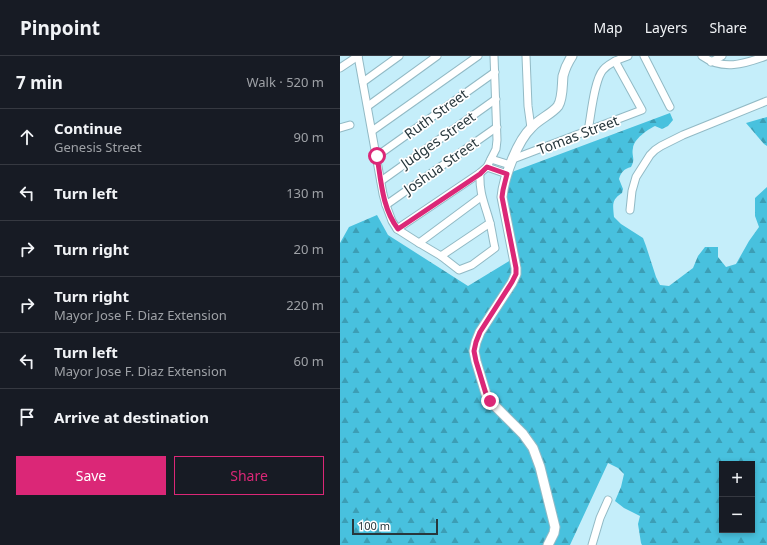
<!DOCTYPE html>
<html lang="en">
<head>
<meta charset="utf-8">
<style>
  :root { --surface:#171b24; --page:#242831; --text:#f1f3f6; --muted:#9ea1a6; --line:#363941; --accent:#db2777 }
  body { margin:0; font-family:"Noto Sans",sans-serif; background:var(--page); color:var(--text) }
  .controls { position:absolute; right:12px; bottom:12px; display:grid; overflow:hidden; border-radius:0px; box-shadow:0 2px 6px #0003 }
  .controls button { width:36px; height:36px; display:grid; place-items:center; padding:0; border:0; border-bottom:1px solid var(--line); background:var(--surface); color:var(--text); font:20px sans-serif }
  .scale { position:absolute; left:12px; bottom:10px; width:86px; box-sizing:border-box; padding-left:4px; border:2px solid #27373c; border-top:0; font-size:11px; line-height:14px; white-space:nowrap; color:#27373c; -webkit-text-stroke:3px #fff; paint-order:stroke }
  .stop { position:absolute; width:12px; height:12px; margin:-9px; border:3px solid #db2777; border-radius:50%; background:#fff }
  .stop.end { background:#db2777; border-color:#fff; box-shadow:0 1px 4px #0008 }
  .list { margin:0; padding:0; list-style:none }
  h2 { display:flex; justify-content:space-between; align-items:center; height:52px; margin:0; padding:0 16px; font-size:17px }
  h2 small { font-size:13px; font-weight:400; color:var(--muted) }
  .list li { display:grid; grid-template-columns:26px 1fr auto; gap:12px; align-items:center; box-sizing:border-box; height:56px; padding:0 16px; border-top:1px solid var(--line) }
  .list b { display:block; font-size:15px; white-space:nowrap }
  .list p { margin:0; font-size:13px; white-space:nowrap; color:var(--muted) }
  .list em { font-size:13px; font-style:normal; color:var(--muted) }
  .actions { display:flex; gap:8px; padding:12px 16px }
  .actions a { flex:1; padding:9px 0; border:1px solid var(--accent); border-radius:0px; text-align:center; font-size:14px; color:var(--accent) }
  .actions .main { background:var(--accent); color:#fff }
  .icon { flex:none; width:22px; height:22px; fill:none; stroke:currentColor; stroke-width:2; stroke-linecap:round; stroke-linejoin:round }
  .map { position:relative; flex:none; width:427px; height:489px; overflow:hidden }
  header { display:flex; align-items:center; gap:24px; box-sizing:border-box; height:56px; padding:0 20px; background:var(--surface); border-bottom:1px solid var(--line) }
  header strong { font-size:19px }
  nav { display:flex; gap:22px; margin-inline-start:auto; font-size:14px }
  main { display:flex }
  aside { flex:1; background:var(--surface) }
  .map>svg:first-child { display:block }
  .forest { fill:url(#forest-firs); fill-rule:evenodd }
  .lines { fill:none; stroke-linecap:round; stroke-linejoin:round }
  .street-casing { stroke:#92bac5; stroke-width:9 }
  .secondary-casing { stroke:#92bac5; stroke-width:11 }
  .street { stroke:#fff; stroke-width:7 }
  .secondary { stroke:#fff; stroke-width:9 }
  .route { stroke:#db2777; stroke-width:5 }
  .labels { text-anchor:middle; stroke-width:3.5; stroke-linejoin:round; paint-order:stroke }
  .street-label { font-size:14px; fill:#27373c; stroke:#fff }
</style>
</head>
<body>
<header>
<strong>Pinpoint</strong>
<nav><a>Map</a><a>Layers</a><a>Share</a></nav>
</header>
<main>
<aside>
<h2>7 min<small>Walk · 520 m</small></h2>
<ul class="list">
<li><svg class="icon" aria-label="ahead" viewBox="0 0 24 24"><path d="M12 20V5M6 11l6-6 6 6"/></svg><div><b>Continue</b><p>Genesis Street</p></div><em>90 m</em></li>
<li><svg class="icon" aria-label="left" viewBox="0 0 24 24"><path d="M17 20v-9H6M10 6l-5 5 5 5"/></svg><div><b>Turn left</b></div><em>130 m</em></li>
<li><svg class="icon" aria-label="right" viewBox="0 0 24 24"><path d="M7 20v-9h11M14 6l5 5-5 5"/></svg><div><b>Turn right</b></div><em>20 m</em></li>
<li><svg class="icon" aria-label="right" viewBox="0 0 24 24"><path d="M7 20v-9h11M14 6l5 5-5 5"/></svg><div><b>Turn right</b><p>Mayor Jose F. Diaz Extension</p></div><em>220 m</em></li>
<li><svg class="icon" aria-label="left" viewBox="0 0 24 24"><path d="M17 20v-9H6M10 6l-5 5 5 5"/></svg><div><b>Turn left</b><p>Mayor Jose F. Diaz Extension</p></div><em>60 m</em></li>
<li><svg class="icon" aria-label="arrive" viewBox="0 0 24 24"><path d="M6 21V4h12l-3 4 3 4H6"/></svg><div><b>Arrive at destination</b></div></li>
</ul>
<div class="actions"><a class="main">Save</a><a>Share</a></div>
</aside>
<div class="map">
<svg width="427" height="489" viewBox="0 0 427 489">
  <defs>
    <pattern id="forest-firs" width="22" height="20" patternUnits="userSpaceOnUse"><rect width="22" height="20" fill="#48c1de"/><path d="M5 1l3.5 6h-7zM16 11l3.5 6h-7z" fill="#3c9eb5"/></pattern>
  </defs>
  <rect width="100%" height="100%" fill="#c5eefa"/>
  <g class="forest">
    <path d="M330 57 333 64 328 70 322 73 315 70C307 74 294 83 293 92 291 100 296 102 291 111 284 113 281 116 279 123L283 133 282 137C271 144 273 149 274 161L281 168 303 182 306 190 316 221 320 229 329 230 353 212 358 200 365 191H378V201L386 211 396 208 409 185 419 171 415 160V142L427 131V489H302L301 487 298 468 300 460 284 452 275 445 281 431 284 418 278 412 268 407 230 489H0V187L9 171 37 159 48 179 128 230 171 204 165 137 172 116ZM382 408H412V474H382Z"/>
    <path d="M427 61V90L424 88 406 67Z"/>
  </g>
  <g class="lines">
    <defs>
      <g id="street">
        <path d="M18 0 43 138 46 149 52 165 57 173 79 187 101 200 119 214 132 209 155 192C153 184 152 175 150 167 145 148 139 138 140 117"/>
        <path d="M186 0 188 50 191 72"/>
        <path d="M304 0 330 51"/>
        <path d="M362 0C383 15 404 8 426 0"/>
        <path d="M371 6 382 0"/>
        <path d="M0 12 18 0"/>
        <path d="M23 26 59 0"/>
        <path d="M28 50 97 0"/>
        <path d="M0 72 10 69"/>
        <path d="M32 75 138 0"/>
        <path d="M248 75C251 60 254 24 263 14 269 7 279 3 288 0"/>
        <path d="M37 100 155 16"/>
        <path d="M151 103 170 109"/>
        <path d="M173 103 302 54 275 5"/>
        <path d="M147 111 167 118"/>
        <path d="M41 125 156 43"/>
        <path d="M46 149 157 71"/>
        <path d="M290 154 292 135 296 121 310 99 315 94 321 90 343 79 427 45"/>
        <path d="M57 173 140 117 147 111 156 93 157 84 154 0"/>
        <path d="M79 187 141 141"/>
        <path d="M101 200 150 167"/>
        <path d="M252 489 260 462 268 444"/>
      </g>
      <path id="secondary" d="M208 489 214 477 215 471 200 411 193 392 183 378 150 345 146 338 136 305 134 295 136 286 140 276 172 227 176 218V212L162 141C164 121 177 85 192 71 198 64 213 57 218 50 223 42 222 29 223 20 225 12 228 6 232 0"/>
    </defs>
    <use href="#street" class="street-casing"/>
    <use href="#secondary" class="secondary-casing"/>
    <use href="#street" class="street"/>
    <use href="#secondary" class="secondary"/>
  </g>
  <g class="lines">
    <path class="route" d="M37 100C41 124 42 152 58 173L140 118 147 111 167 118 163 134 162 141 176 212V218L172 226 140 276 136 286 134 295 136 305 146 338 150 345"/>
  </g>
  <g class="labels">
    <g class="street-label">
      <text transform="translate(96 58) rotate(-36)" y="5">Ruth Street</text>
      <text transform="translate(238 79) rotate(-21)" y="5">Tomas Street</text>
      <text transform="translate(98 84) rotate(-35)" y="5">Judges Street</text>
      <text transform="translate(101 110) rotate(-35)" y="5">Joshua Street</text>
    </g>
  </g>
</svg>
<div class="controls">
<button>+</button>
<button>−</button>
</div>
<div class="scale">100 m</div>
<div class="stop" style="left:37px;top:100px"></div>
<div class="stop end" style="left:150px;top:345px"></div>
</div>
</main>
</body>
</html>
